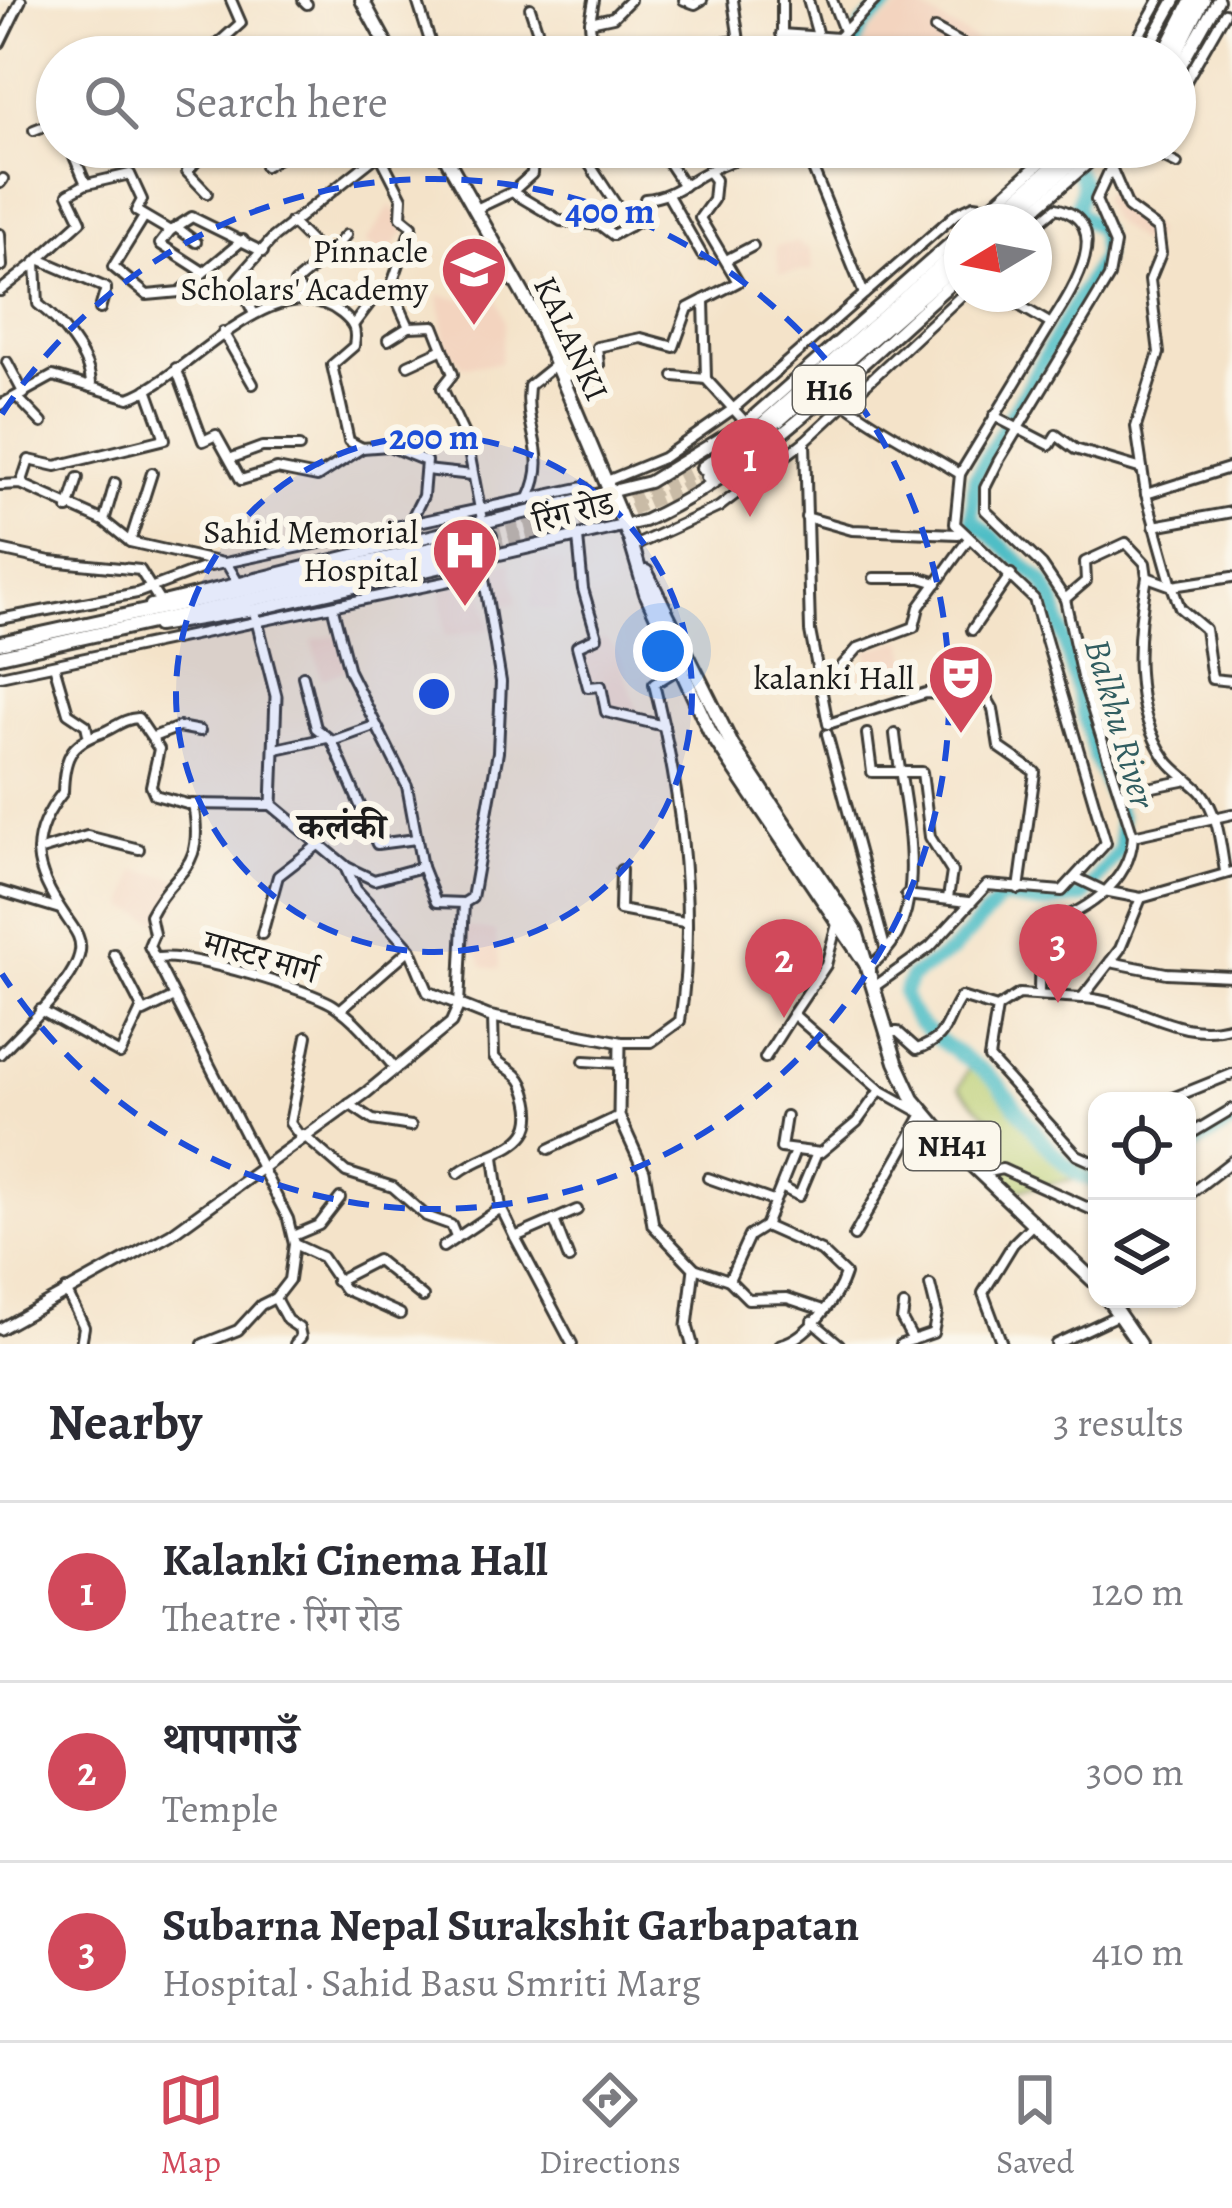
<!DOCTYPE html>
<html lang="en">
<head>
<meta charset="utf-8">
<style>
  :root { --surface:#fff; --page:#f2f2f3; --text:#2b2b33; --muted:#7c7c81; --line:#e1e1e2; --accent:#d1495b }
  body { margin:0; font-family:Alegreya,"Noto Serif Devanagari",serif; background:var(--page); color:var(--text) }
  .controls { position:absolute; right:36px; bottom:36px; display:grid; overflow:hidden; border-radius:24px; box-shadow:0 3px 9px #0004 }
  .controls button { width:108px; height:108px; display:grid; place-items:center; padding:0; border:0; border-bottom:3px solid var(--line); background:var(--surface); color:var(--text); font:60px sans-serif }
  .compass { position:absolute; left:944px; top:204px; width:108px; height:108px; border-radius:50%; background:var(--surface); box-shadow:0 3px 9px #0004; rotate:260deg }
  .you { position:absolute; left:663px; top:651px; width:42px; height:42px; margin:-30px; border:9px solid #fff; border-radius:50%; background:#1a73e8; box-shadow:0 0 0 18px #1a73e833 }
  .badge { display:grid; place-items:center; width:78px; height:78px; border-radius:50%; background:var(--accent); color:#fff; font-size:39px; font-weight:700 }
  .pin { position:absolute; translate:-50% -99px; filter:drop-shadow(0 3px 6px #0008) }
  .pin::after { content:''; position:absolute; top:63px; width:42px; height:36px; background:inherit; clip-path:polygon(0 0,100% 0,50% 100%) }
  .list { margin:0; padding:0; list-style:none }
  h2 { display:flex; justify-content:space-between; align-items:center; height:156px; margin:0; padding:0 48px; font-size:51px }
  h2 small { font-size:39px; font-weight:400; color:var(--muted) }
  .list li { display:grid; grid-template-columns:78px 1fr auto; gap:36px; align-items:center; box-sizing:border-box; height:180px; padding:0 48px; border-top:3px solid var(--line) }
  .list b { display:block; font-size:45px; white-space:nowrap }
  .list p { margin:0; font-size:39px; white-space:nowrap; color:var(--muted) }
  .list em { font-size:39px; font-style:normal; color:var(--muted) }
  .icon { flex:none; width:66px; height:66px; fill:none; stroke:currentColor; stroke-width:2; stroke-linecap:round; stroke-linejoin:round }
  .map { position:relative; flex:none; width:1232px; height:1344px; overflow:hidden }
  .search { position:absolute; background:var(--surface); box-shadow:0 3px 9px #0004; left:36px; right:36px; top:36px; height:132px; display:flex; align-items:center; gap:30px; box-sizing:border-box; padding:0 42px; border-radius:66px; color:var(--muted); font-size:45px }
  .sheet { height:696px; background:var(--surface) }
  nav { display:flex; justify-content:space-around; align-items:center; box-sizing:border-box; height:168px; border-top:3px solid var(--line); background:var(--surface); font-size:33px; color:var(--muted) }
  nav a { display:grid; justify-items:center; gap:6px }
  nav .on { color:var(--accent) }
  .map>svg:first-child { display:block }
  .built { fill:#f3d4bf }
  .green { fill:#b9cd71; stroke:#6a7446; stroke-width:3 }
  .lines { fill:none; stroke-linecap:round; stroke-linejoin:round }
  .river { stroke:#50bec6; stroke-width:15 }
  .trunk-tunnel { stroke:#c9bba6; stroke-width:12; stroke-dasharray:12 6; stroke-linecap:butt }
  .minor-casing { stroke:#3c3a36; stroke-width:14 }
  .tertiary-casing { stroke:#3c3a36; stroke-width:15 }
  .primary-casing { stroke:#3c3a36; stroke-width:16 }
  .trunk-casing { stroke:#3c3a36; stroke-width:18 }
  .minor { stroke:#fff; stroke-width:8 }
  .tertiary { stroke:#fff; stroke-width:9 }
  .primary { stroke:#fff; stroke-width:10 }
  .trunk { stroke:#fff; stroke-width:12 }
  .ring { fill:none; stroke:#1d4ed8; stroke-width:6; stroke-dasharray:21 15 }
  .labels { text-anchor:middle; stroke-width:12; stroke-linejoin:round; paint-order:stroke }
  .shield { fill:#fbf7ec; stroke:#5f5e5a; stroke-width:3 }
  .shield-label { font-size:30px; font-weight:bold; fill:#1c1c1c }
  .poi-label { font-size:33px; fill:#1c1c1c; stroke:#fbf7ec; text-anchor:end }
  .street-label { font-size:33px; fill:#1c1c1c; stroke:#fbf7ec }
  .water-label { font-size:36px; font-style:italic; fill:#315d60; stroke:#fbf7ec }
  .neighbourhood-label { font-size:36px; font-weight:bold; fill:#1c1c1c; stroke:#fbf7ec }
  .centre { fill:#1d4ed8; stroke:#fbf7ec; stroke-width:6 }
  .ring-label { font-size:36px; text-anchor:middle; font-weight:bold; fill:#1d4ed8; stroke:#fbf7ec; stroke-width:12; stroke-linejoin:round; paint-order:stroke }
</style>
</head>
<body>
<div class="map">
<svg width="1232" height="1344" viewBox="0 0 1232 1344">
  <rect width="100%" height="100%" fill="#fbf7ec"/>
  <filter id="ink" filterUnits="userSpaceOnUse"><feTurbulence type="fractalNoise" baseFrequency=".00833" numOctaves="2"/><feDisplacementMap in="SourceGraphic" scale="24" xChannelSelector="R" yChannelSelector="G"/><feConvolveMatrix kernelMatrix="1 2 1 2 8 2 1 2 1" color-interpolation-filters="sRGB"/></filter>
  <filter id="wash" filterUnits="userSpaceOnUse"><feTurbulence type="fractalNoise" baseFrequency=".004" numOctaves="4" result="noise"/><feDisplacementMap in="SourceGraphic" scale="48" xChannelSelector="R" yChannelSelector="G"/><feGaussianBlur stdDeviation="2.7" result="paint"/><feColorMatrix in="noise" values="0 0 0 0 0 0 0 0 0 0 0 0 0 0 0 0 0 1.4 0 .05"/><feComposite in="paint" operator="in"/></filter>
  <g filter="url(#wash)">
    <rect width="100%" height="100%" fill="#f4e3c9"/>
    <g class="built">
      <path d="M909 1 991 50 997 57H855L867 33Z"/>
      <path d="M1110 188 1156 231 1149 249 1112 221 1101 199Z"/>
      <path d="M391 205 407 226 387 258 366 242Z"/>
      <path d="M797 242 810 250 813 270 780 274 775 246Z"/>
      <path d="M439 295 479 303 496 296 505 324 500 363 463 366 446 346Z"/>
      <path d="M536 560 562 563 557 611 531 608Z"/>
      <path d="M510 562 517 602 493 606 487 566Z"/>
      <path d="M480 578 491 629 445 637 441 589Z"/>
      <path d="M337 635 347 670 322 679 312 640Z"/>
      <path d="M604 639 617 650 638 712 609 705 604 680 589 683 582 647Z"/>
      <path d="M904 640 912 677 861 687 859 671 870 668 866 650Z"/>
      <path d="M135 870 188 880 167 926 126 907Z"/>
      <path d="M466 927 495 932 500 969 483 967 477 953 468 951Z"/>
    </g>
    <path class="green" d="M972 1060 1025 1128 1069 1162 1097 1160V1175L1006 1192 991 1169 993 1122 959 1088Z"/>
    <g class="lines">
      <g class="river">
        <path d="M848 57 863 25 893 0"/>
        <path d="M901 147 934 153 949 147"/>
        <path d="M1064 147 1083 183 1076 211 1101 231 1103 256 975 478 972 519 1042 581 1054 602 1095 756 1120 818 1121 848 1083 897 1042 903 1002 897 951 952 911 977 904 993C910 1034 972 1056 998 1084 1019 1108 1066 1181 1097 1181"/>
        <path d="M1187 1150 1232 1122"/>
      </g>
    </g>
  </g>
  <g filter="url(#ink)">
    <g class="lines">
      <g class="trunk-tunnel">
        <path d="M490 536 640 498 703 468"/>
        <path d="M492 546 614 517 708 477"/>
      </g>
      <defs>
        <g id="minor">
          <path d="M303 0 307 4"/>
          <path d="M417 0 435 57"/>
          <path d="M684 0 695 4 702 0"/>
          <path d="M782 0V57"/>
          <path d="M808 0 818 36"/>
          <path d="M832 0 844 31"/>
          <path d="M530 8 546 57"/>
          <path d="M590 22 594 0"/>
          <path d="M935 29 986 57"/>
          <path d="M781 34 838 38 875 0"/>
          <path d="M0 43 21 0"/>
          <path d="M717 43 739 41 733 0"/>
          <path d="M592 50 610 56 622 52"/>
          <path d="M116 57 120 51"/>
          <path d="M203 57 241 23 231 0"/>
          <path d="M363 57 385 45"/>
          <path d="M577 57 592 50 590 22 613 17 630 0"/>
          <path d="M1127 57 1159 0"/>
          <path d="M1175 100 1225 13"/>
          <path d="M34 130 57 121"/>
          <path d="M70 147 86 184 68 194 81 221 39 259 106 288 100 309"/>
          <path d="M578 147 630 226"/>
          <path d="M658 147 684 186"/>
          <path d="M804 147 864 294"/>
          <path d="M1130 147 1111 167 1128 207 1158 229 1161 253 1150 280 1159 353 1136 427 1146 494 1172 586 1180 608 1205 629 1212 679 1232 681"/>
          <path d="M1143 147 1177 164"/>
          <path d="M265 166 297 147"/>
          <path d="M1111 167 1096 200 1115 244 1109 277 999 460 985 488V510L1042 565 1065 599 1086 581 1085 562 1126 543 1145 563 1147 577 1172 586 1232 577"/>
          <path d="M0 183 3 179"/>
          <path d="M87 184 130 174 142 200 136 211 170 231 192 217 263 252"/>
          <path d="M512 192 532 174 533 149"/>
          <path d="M207 193 187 172 209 147"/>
          <path d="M669 197 702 255"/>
          <path d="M476 209 512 192 561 221 600 225 613 235 642 219 645 199C674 197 689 179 715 168 745 154 760 155 788 147"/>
          <path d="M144 217 113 267 147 295 180 292 243 240"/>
          <path d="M291 222 326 257 295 283 308 301"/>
          <path d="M1034 226 1056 208C1118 223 1070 294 1051 324"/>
          <path d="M176 227 196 242"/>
          <path d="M170 231 160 244 202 271"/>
          <path d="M0 234 2 266"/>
          <path d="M326 257 346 235"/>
          <path d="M726 260 753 246"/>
          <path d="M36 262 38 304C59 320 92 357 91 387"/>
          <path d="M391 287 409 327 434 326 453 374 442 388 467 441 483 525"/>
          <path d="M0 291 38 261"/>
          <path d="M704 300 706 379 746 423"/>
          <path d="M253 312 237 279 273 238 378 155"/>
          <path d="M354 324 376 295 391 287 412 226 401 217 402 198 376 147"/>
          <path d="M223 332 253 384"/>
          <path d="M388 340 409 327"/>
          <path d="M7 362 24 394"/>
          <path d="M408 365 443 349"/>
          <path d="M176 368 203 441 216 435 241 480 277 469 317 477 362 448"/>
          <path d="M674 376 706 379"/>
          <path d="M562 377 599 365 597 347 641 338 674 347 688 308 738 282 700 218 713 200 715 180 708 171"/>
          <path d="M18 398 42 423"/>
          <path d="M846 404C883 432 921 449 960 474"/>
          <path d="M0 405 53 376 129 398C185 380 276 259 342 314 354 324 357 330 354 346L332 365 349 441 362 448 389 446 426 461 423 496 409 524"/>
          <path d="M994 416 1050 445 1056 435 1075 449 1142 469"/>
          <path d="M805 441 810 631 828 724 926 693 958 696 980 686 993 709 999 747 1035 772 1019 889"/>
          <path d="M232 458 262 447H299"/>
          <path d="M426 470 472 475"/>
          <path d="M607 481 663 458 733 409 957 213 974 205 988 207"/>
          <path d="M21 484 29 460 56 466 165 439 147 389"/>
          <path d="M0 485 21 484 104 521 130 542 227 564 237 581"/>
          <path d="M1146 494 1232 467"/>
          <path d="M529 498C551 452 523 431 529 386L555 365"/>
          <path d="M68 509 78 478"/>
          <path d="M806 517 852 530 958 534"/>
          <path d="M104 521 115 483"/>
          <path d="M1154 526 1232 512"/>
          <path d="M578 538 583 589 597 637 577 646 588 687 601 686 606 712 664 726"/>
          <path d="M130 542 152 473"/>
          <path d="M634 546 719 507 805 441 963 294"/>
          <path d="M0 550 50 561 140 570 160 602"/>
          <path d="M1147 577C1136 635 1130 708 1166 759 1175 772 1190 780 1201 792 1219 814 1220 844 1225 871"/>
          <path d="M874 578H921L937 583"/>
          <path d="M1065 599 1082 677 1133 836"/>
          <path d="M333 609 349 671 407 786 422 867 436 902 464 903"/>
          <path d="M0 619 137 593 206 567 584 487 594 498"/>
          <path d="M972 630 1011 574"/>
          <path d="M54 665 68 713 86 725 88 734"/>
          <path d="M0 676 483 574"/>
          <path d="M303 676 316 728 332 741 377 844 416 839"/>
          <path d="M819 682 835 674 858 648 914 627 919 607 967 541"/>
          <path d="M827 734 886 951"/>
          <path d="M867 734 872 772H922L930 837 952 872 948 898"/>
          <path d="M153 737 179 727 200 731"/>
          <path d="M332 741 374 726"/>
          <path d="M276 749 327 738"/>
          <path d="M1123 793 1188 780"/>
          <path d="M193 804C206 874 174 867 150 915L154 934 149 946 288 1219 294 1244 322 1257 344 1289 400 1314"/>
          <path d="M38 851 87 836 139 849"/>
          <path d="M347 867 374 880 422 867"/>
          <path d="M621 870 620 910 684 922"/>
          <path d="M1077 878 1104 891 1141 898"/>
          <path d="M0 891 60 909"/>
          <path d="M906 895 968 902"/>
          <path d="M837 924 826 965 793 1014 880 1090 923 1114 854 1236"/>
          <path d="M262 934 278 876 318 845"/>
          <path d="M114 954 144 1012 175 997"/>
          <path d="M159 958C190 953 311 990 335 1006 358 1021 376 1046 394 1067"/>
          <path d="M1110 962 1166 973 1232 976"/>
          <path d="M868 967C939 921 902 802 895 734"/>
          <path d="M874 987 930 947 987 885 1062 891 1106 843 1034 599 955 524 960 474 1051 324 1000 294"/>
          <path d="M1039 995 1040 924C1082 916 1130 884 1133 836L1232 814"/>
          <path d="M1084 998C1137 1001 1178 1043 1232 1026"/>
          <path d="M459 1005 464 903 472 898 498 752 501 682 481 561"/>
          <path d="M997 1008 989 1058 1077 1155 1097 1164"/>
          <path d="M341 1009 410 949"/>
          <path d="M40 1010 120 1054 141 1010"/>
          <path d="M888 1032H898L917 1049C950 1038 944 1021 961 997L997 1008 1019 994 1082 998 1120 949 1141 898 1232 872"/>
          <path d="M620 1042H651L680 1021C697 911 681 792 654 684L683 666"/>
          <path d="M0 1054C22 1030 76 982 80 951 82 937 73 928 66 917 33 868 26 839 63 792 64 758 70 743 101 733 115 728 122 719 138 718L159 749 151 786 155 795 187 804 272 805"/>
          <path d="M765 1058 793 1014"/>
          <path d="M584 1061 620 1063"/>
          <path d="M1165 1101 1232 1074"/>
          <path d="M349 1104 373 1120 411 1126"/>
          <path d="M786 1116 781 1148 820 1153 857 1122 880 1090"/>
          <path d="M303 1135 346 1172 393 1187 426 1216 451 1225 456 1237"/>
          <path d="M300 1136 290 1123 307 1036"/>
          <path d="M1187 1136 1232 1109"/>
          <path d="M549 1149 619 1116"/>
          <path d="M795 1151 765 1226 749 1236 729 1280 748 1299 787 1298 820 1309"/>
          <path d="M458 1173C492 1146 551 1152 523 1084 518 1072 502 1067 494 1057L493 1017"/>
          <path d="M983 1173 1002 1169 1097 1212"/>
          <path d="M708 1178 773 1201"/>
          <path d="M781 1187 799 1196 817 1153"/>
          <path d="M1187 1196 1232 1161"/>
          <path d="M501 1208 515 1237 577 1210"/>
          <path d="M554 1220 569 1259"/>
          <path d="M765 1226 821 1251 845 1274C838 1298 806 1339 781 1344"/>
          <path d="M293 1236 319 1225 340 1198"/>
          <path d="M515 1237 572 1344"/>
          <path d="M443 1247 501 1208 494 1157"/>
          <path d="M694 1268 729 1280"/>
          <path d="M336 1281 377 1260 423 1297"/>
          <path d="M66 1290 84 1327 81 1344"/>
          <path d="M275 1298 287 1320 299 1328 301 1337 295 1344"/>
          <path d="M904 1306 902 1320 913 1340"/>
          <path d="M812 1321 839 1344"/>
          <path d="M203 1344 238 1330 261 1305 275 1298 289 1280 294 1244"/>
          <path d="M901 1344 933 1333 937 1313 930 1285"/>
          <path d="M1002 1344 983 1293 1013 1244 1034 1223"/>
          <path d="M1056 1344 1118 1315"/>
        </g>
        <g id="tertiary">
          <path d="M254 610 276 696 272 805 345 866 356 890 410 949 428 992 488 1016 620 1042 619 1116 644 1171 653 1225 694 1268 687 1326 692 1344"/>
          <path d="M0 1329 171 1234 367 1092 451 1023 459 1005"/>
        </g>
        <g id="primary">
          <path d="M1143 57 1175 0"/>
          <path d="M1175 76 1218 0"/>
          <path d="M974 222 1058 147"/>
          <path d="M1020 222 1106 147"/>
          <path d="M151 605 649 482 746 423 962 233"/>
          <path d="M157 626 254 610 644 521C766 465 862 362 962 274"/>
        </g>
        <g id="trunk">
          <path d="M362 0 393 57"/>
          <path d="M1163 57 1192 0"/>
          <path d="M1174 57 1203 0"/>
          <path d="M440 147 537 319 630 539 646 593 710 732 868 967"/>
          <path d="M990 222 1075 147"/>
          <path d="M1004 222 1090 147"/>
          <path d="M778 421 962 260"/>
          <path d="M703 468 748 437 962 247"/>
          <path d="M708 477 758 439"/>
          <path d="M646 572 732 745 856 931 896 1062 913 1099 955 1149 1097 1284"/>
          <path d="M0 643 490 536"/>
          <path d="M0 656 492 546"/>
          <path d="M1108 1299 1139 1344"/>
        </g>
      </defs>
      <use href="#minor" class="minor-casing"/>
      <use href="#tertiary" class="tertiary-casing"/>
      <use href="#primary" class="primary-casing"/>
      <use href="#trunk" class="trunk-casing"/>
      <use href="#minor" class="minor"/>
      <use href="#tertiary" class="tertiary"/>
      <use href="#primary" class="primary"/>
      <use href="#trunk" class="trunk"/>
    </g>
  </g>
  <circle cx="434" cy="694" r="258" fill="#1d4ed8" fill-opacity=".12"/>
  <g class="ring">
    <circle cx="434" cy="694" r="258"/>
    <path d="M2 414A515 515 0 1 1 2 974"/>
  </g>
  <defs>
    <symbol id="school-pin" viewBox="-11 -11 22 30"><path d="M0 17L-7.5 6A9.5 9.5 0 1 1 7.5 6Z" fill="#d1495b" stroke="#fbf7ec"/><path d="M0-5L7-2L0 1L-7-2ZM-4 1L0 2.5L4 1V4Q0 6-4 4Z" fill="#fff"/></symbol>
    <symbol id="hospital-pin" viewBox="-11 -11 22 30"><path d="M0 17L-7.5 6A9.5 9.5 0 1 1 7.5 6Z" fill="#d1495b" stroke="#fbf7ec"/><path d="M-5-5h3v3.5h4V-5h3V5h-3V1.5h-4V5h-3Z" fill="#fff"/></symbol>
    <symbol id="theatre-pin" viewBox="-11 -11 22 30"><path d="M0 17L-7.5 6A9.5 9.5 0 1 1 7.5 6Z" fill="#d1495b" stroke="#fbf7ec"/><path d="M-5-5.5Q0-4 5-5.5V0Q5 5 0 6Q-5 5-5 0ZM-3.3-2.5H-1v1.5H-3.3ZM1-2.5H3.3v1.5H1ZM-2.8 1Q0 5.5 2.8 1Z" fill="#fff"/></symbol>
  </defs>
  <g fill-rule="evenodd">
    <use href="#school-pin" x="436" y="231" width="76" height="104"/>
    <use href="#hospital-pin" x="427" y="512" width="76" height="104"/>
    <use href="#theatre-pin" x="923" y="639" width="76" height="104"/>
  </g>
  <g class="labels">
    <g class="shield">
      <rect x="793" y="366" width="72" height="48" rx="9"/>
      <rect x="904" y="1122" width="96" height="48" rx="9"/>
    </g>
    <g class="shield-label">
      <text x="829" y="400">H16</text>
      <text x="952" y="1156">NH41</text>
    </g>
    <g class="poi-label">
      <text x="428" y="262">Pinnacle<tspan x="428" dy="38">Scholars' Academy</tspan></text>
      <text x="418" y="543">Sahid Memorial<tspan x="418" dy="38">Hospital</tspan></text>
      <text x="914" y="689">kalanki Hall</text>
    </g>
    <g class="street-label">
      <text transform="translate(572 338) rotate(65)" y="12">KALANKI</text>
      <text transform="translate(573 511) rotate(-14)" y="12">रिंग रोड</text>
      <text transform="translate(261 956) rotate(16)" y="12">मास्टर मार्ग</text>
    </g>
    <g class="water-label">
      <text transform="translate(1121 723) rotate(74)" y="13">Balkhu River</text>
    </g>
    <g class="neighbourhood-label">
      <text x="342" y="839">कलंकी</text>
    </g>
  </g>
  <circle cx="434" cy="694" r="18" class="centre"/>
  <g class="ring-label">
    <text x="610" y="223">400 m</text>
    <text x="434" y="449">200 m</text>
  </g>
</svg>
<div class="controls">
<button><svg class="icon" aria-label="locate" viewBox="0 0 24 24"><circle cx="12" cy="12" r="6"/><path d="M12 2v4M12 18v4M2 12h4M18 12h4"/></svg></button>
<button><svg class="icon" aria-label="layers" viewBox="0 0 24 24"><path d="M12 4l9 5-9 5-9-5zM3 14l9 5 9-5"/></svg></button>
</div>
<svg class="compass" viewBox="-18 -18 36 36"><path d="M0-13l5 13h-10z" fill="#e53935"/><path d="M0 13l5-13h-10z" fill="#7c7c81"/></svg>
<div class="you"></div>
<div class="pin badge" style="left:750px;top:517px">1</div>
<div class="pin badge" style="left:784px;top:1018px">2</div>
<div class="pin badge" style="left:1058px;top:1003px">3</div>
<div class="search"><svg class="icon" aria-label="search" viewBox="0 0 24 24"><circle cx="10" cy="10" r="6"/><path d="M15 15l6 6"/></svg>Search here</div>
</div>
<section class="sheet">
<h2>Nearby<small>3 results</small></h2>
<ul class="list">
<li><span class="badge">1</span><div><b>Kalanki Cinema Hall</b><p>Theatre · रिंग रोड</p></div><em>120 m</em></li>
<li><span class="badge">2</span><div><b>थापागाउँ</b><p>Temple</p></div><em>300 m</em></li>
<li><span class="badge">3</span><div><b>Subarna Nepal Surakshit Garbapatan</b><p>Hospital · Sahid Basu Smriti Marg</p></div><em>410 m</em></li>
</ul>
</section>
<nav>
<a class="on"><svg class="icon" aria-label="map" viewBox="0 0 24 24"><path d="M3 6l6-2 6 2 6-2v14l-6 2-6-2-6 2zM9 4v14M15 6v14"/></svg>Map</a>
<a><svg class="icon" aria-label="directions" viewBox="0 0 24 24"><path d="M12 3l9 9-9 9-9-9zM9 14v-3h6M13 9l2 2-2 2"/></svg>Directions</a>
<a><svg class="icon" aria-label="saved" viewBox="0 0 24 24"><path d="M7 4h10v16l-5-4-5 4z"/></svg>Saved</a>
</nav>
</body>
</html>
